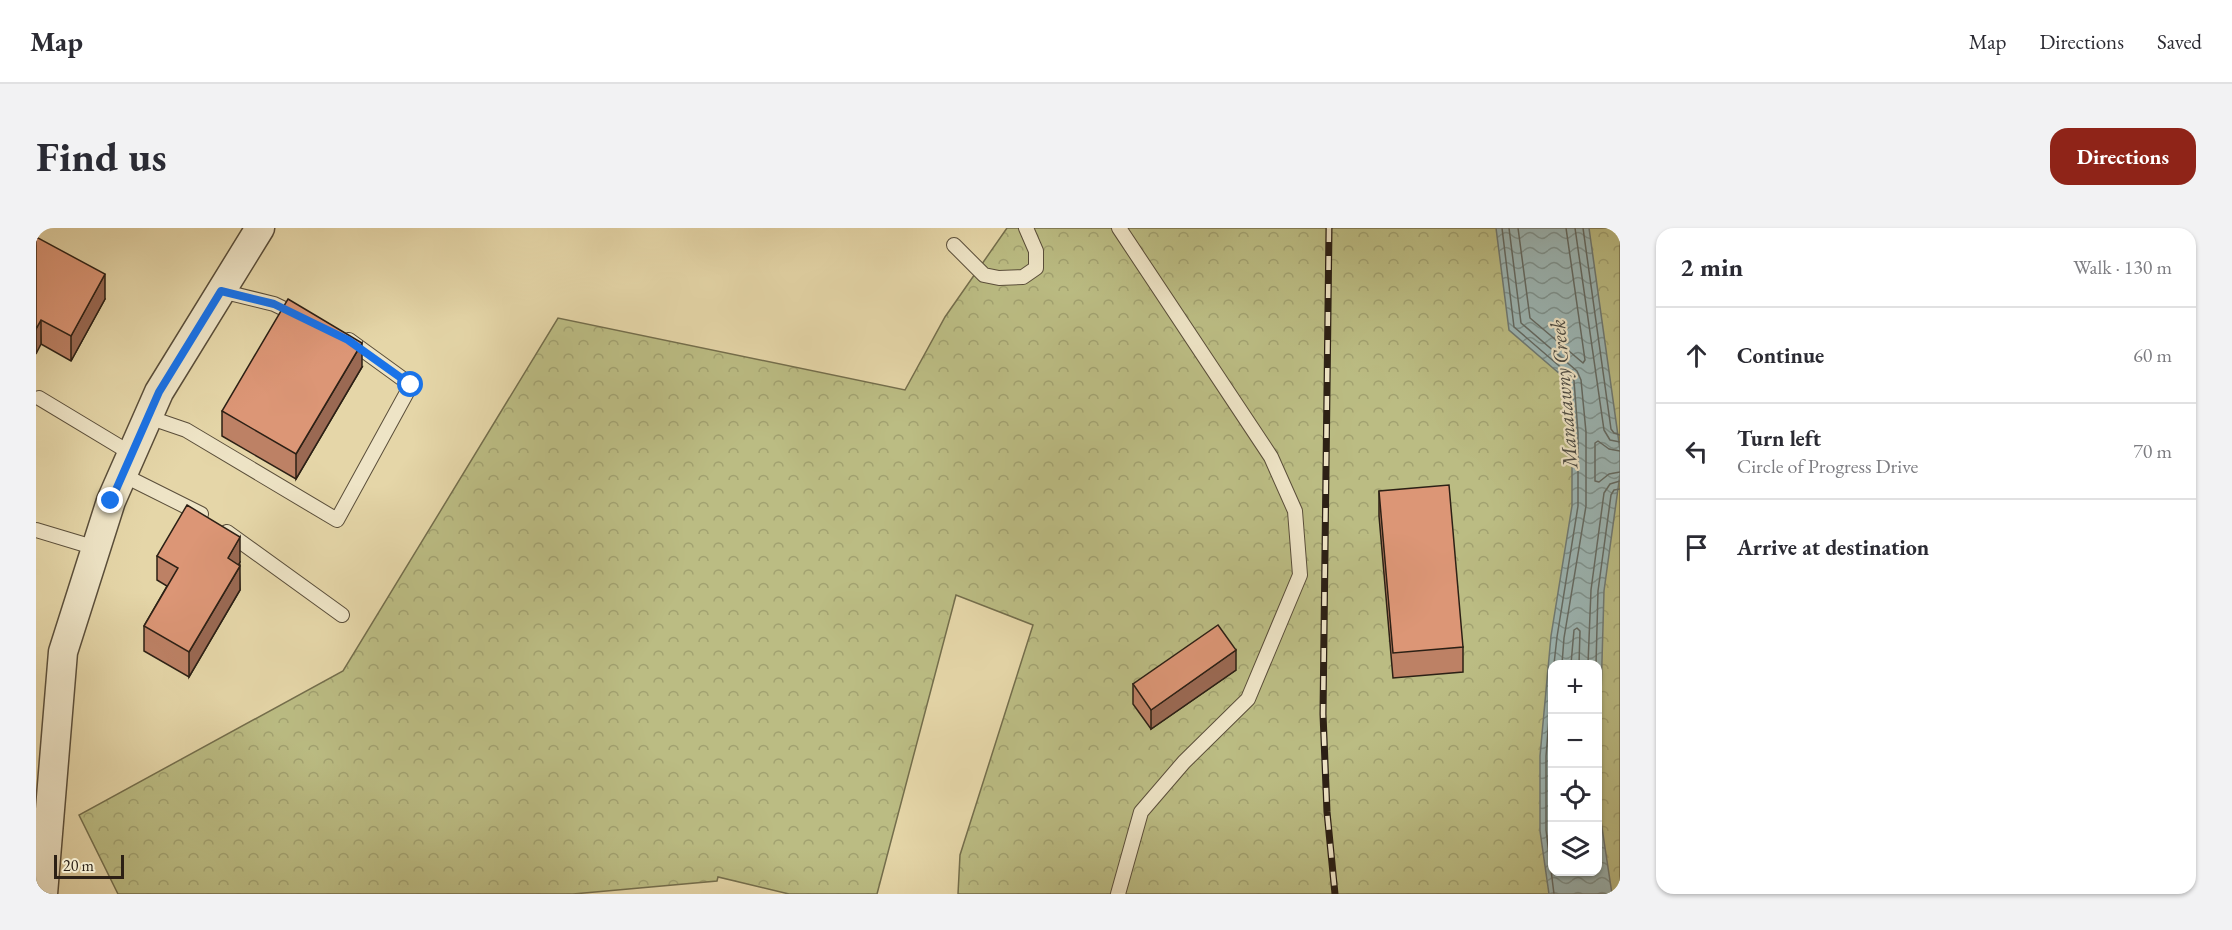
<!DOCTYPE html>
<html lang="en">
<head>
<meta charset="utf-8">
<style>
  :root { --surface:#fff; --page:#f2f2f3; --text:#2b2b33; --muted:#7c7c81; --line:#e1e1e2; --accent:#8f2418 }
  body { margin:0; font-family:"EB Garamond",serif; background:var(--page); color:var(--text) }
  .controls { position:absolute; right:18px; bottom:18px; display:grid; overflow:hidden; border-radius:12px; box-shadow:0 2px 4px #0004 }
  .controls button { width:54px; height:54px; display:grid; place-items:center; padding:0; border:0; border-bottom:2px solid var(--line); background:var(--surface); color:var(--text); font:30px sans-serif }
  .scale { position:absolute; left:18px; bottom:15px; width:70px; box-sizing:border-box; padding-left:6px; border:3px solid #2c2015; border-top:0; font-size:16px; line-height:21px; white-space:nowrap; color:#2c2015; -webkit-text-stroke:4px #eee4c6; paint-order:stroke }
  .stop { position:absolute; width:18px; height:18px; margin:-14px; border:4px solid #1a73e8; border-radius:50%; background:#fff }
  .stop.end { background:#1a73e8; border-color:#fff; box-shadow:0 2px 6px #0008 }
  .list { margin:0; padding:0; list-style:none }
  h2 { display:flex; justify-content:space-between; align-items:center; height:78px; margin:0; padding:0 24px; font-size:26px }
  h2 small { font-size:20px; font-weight:400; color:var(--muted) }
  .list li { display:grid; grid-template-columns:39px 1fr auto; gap:18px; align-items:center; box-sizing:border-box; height:96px; padding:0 24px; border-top:2px solid var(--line) }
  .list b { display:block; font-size:22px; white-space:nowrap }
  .list p { margin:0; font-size:20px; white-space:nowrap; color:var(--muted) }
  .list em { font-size:20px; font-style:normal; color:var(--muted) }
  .icon { flex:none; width:33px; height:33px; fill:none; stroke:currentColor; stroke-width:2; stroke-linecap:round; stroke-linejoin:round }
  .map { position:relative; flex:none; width:1584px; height:666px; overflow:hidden; border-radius:18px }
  header { display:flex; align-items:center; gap:36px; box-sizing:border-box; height:84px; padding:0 30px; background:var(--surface); border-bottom:2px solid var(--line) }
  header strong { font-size:28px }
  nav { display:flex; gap:33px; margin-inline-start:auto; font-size:21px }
  .intro { display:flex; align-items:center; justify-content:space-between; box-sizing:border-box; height:144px; padding:0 36px }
  h1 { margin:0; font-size:42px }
  .button { padding:15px 27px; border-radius:18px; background:var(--accent); color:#fff; font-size:21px; font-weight:700 }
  main { display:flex; gap:36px; padding:0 36px }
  aside { flex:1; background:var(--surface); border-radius:18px; box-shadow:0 2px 4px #0004 }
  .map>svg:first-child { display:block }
  .forest { fill:url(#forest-crowns); stroke:#746e4c; stroke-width:1.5; fill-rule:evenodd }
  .water { fill:url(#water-waves); stroke:#6f7a74; stroke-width:1.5; fill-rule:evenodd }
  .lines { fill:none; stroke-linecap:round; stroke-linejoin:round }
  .shore { stroke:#646b64; stroke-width:1.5 }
  .lane-casing { stroke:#5a4e3a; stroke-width:16 }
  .street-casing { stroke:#5a4e3a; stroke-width:31 }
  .lane { stroke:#eee4c6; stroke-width:14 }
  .street { stroke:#eee4c6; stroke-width:28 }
  .rail-casing { stroke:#2c2015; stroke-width:7 }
  .rail { stroke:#eee4c6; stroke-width:4.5; stroke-dasharray:14; stroke-linecap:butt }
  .wall { fill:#bd8165; stroke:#2c2015; stroke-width:1.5 }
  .shaded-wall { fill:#9a6953; stroke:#2c2015; stroke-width:1.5 }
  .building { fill:#dc9676; stroke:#2c2015; stroke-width:1.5 }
  .route { stroke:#1a73e8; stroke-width:8 }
  .labels { text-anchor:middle; stroke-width:4.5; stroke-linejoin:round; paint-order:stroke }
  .water-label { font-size:21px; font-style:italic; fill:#4e4d45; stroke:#eee4c6 }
</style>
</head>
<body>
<header>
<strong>Map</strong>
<nav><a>Map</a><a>Directions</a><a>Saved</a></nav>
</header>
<div class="intro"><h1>Find us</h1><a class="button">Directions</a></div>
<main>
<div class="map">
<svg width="1584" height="666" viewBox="0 0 1584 666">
  <defs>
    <pattern id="forest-crowns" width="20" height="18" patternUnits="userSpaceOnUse" patternTransform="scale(1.5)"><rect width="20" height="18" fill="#bbbc83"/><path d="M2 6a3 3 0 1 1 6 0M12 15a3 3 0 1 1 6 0" fill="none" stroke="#a1a170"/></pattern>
    <pattern id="water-waves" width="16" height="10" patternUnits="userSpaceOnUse" patternTransform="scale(1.5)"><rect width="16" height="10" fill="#9cb6b4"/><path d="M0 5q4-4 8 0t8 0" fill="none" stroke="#7f9491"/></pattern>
  </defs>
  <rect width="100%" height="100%" fill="#e5d6a8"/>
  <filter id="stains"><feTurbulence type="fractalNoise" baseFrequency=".00333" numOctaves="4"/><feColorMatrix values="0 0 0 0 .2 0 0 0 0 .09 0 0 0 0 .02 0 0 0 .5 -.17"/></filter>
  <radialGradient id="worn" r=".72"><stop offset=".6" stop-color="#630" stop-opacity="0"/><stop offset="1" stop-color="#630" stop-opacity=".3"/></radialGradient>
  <path class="forest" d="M971 0H1584V666H922L924 627 997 397 920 367 841 666H753L682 649 681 653 537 666H82L43 587 307 443 522 90 869 162 909 89ZM1516 436H1562V644H1516Z"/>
  <path class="water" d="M1460 0H1553L1584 222V246L1568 363 1562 573 1576 666H1513L1504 603V528L1515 408 1536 278V205L1532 153 1473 102ZM1516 436H1562V644H1516Z"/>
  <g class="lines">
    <g class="shore">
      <path d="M1466 0 1478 99 1536 149 1538 153 1542 205V278L1521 409 1518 436"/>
      <path d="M1473 0 1485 95 1541 143 1545 152 1550 204V278L1528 410 1526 436"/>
      <path d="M1482 0 1494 90 1547 135 1549 132 1530 0"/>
      <path d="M1539 0 1568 202 1574 212 1584 214"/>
      <path d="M1547 0 1575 201 1578 205 1584 207"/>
      <path d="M1584 223 1573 221 1562 213 1559 215V253L1563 254 1573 246 1584 244"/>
      <path d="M1535 436 1538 402 1541 400 1544 403 1543 436"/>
      <path d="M1552 436 1555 362 1568 265 1574 256 1584 253"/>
      <path d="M1560 436 1562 363 1575 267 1578 262 1584 261"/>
      <path d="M1516 454 1510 528V602L1518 666"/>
    </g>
    <defs>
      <g id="lane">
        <path d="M918 17 948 47 963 50 987 49 1000 40V23L990 0"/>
        <path d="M185 63 238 76 263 88"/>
        <path d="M3 170 96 226"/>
        <path d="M112 189 150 202 301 292 375 157 313 112"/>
        <path d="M87 247 165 286"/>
        <path d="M0 302 60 320"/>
        <path d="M191 304 306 387"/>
        <path d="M1082 666 1105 584 1148 534 1212 471 1264 347 1259 283 1235 229 1083 0"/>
      </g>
      <path id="street" d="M7 666 27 424 75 273 123 164 224 0"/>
    </defs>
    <use href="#lane" class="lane-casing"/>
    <use href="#street" class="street-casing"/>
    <use href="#lane" class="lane"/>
    <use href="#street" class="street"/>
    <defs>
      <path id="rail" d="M1293 0 1287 486 1291 584 1299 666"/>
    </defs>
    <use href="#rail" class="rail-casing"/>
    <use href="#rail" class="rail"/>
  </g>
  <g class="wall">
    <path d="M0 9 69 71 35 133 5 116Z"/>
    <path d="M326 139 260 251 186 208V183Z"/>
    <path d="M1343 263 1427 419V444L1357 450 1343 288Z"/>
    <path d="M121 328 204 334 203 337 204 362 153 449 108 423V398L131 358 121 352Z"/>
    <path d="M1200 442 1115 501 1097 476V456Z"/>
  </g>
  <g class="shaded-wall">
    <path d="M69 46V71L35 133V108Z"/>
    <path d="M5 92V116L0 126V101Z"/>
    <path d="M326 115V139L260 251V226Z"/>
    <path d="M204 309V334L192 355V330Z"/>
    <path d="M204 338V362L153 449V424Z"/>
    <path d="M1200 422V442L1115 501V482Z"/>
  </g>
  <g class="building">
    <path d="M0 9 69 46 35 108 5 92 0 101Z"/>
    <path d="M252 71 326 115 260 226 186 183Z"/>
    <path d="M1413 257 1427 419 1357 425 1343 263Z"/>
    <path d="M151 277 204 309 192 330 204 338 153 424 108 398 142 340 121 328Z"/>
    <path d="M1182 397 1200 422 1115 482 1097 456Z"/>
  </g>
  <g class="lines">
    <path class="route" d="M75 273 123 164 185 63 238 76 312 112 375 157"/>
  </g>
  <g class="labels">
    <g class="water-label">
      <text transform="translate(1528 166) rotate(-95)" y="7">Manatawny Creek</text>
    </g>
  </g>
  <rect width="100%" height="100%" filter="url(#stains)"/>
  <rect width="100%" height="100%" fill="url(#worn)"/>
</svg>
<div class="controls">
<button>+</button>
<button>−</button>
<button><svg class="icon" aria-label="locate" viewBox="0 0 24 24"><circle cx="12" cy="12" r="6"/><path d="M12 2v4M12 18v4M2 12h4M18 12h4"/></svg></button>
<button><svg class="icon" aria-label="layers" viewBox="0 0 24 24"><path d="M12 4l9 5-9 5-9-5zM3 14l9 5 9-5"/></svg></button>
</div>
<div class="scale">20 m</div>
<div class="stop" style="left:375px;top:157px"></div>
<div class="stop end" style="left:75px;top:273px"></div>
</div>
<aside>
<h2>2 min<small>Walk · 130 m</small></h2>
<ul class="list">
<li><svg class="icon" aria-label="ahead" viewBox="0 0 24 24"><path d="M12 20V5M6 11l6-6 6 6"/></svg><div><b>Continue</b></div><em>60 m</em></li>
<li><svg class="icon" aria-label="left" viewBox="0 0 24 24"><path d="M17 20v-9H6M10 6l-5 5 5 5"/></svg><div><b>Turn left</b><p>Circle of Progress Drive</p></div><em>70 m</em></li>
<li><svg class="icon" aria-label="arrive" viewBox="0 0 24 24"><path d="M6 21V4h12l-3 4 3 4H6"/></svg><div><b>Arrive at destination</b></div></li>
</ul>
</aside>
</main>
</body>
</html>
